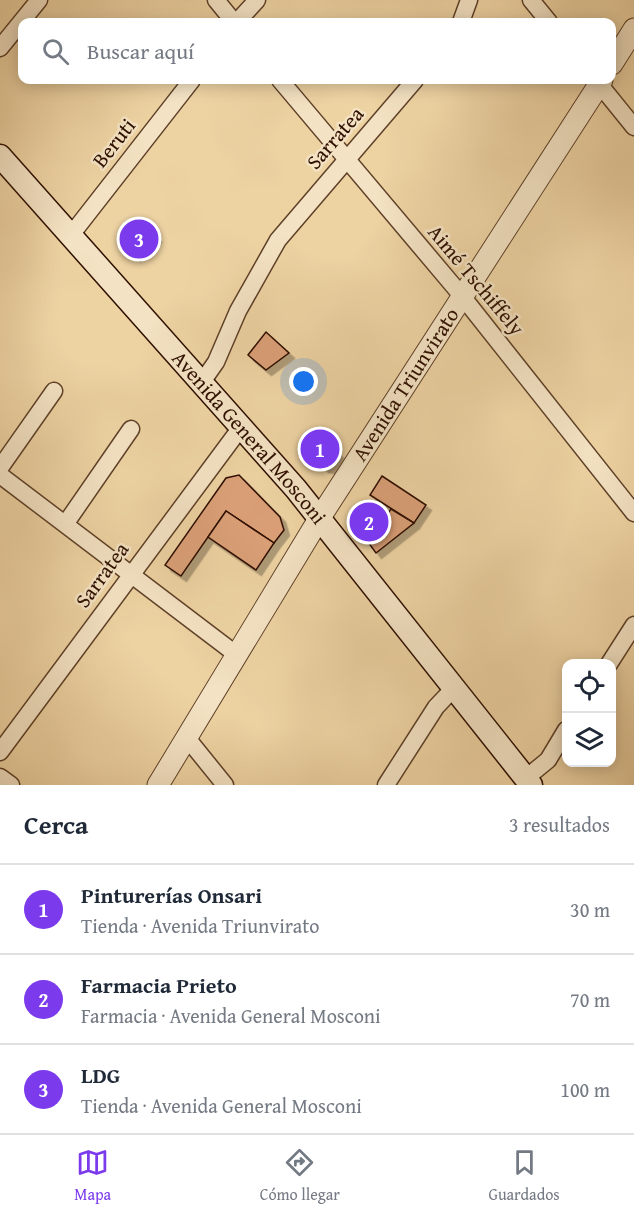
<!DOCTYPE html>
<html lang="es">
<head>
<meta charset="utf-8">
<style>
  :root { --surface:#fff; --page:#f2f2f3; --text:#1f2937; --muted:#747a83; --line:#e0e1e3; --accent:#7c3aed }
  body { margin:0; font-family:"Gentium Book Plus",serif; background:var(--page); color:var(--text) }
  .controls { position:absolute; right:18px; bottom:18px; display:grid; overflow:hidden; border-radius:12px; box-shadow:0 3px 15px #0003 }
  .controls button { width:54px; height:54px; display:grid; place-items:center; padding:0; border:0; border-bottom:2px solid var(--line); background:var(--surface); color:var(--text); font:30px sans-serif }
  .you { position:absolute; left:304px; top:382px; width:21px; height:21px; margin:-15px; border:4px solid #fff; border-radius:50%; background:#1a73e8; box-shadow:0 0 0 9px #1a73e833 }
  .badge { display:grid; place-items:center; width:39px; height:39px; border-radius:50%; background:var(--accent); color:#fff; font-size:20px; font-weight:700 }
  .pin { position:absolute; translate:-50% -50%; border:3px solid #fff; box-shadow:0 2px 6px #0006 }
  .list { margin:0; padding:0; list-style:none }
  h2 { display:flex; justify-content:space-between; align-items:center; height:78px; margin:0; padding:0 24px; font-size:26px }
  h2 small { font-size:20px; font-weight:400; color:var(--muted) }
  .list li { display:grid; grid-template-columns:39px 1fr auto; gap:18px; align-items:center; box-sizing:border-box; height:90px; padding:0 24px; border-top:2px solid var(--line) }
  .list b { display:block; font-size:22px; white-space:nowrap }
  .list p { margin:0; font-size:20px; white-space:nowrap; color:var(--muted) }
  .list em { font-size:20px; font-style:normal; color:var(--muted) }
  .icon { flex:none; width:33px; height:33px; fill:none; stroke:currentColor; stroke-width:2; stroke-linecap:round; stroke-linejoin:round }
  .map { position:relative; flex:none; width:634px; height:785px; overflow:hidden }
  .search { position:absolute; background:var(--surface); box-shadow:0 3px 15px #0003; left:18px; right:18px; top:18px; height:66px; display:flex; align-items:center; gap:15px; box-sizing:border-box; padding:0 21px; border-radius:12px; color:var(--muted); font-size:22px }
  .sheet { height:348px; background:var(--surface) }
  nav { display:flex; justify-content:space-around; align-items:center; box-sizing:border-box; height:84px; border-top:2px solid var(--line); background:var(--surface); font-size:16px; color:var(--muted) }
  nav a { display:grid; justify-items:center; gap:3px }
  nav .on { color:var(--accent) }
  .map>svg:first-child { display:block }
  .building { fill:#dba078; stroke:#2f1000; stroke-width:1.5; filter:url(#shadow) }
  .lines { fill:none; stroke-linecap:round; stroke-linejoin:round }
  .minor-casing { stroke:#5e4028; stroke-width:19 }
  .tertiary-casing { stroke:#5e4028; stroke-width:23 }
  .secondary-casing { stroke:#2f1000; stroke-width:25 }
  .minor { stroke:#f3e2c3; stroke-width:16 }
  .tertiary { stroke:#f3e2c3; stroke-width:21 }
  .secondary { stroke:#f3e2c3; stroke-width:22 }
  .labels { text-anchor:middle; stroke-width:5; stroke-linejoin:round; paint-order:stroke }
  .street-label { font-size:21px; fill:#2f1000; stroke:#f3e2c3 }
</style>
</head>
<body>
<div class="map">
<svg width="634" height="785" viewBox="0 0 634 785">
  <defs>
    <filter id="shadow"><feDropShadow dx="5.5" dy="5.5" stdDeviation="0" flood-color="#0004"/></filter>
  </defs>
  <rect width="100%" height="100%" fill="#edd2a2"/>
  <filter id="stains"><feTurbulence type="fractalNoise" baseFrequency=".00333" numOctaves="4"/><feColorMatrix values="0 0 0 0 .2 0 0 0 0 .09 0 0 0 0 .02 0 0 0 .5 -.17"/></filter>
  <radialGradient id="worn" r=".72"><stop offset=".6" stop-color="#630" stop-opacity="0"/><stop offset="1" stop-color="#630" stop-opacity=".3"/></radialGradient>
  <g class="building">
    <path d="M143 223 156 237 135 256 122 242Z"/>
    <path d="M266 332 289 353 266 370 248 355Z"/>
    <path d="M315 433 338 453 329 468 323 467 303 445Z"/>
    <path d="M239 475 280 517 284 530 274 543 226 511 181 576 165 565 226 478Z"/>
    <path d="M382 476 426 505 414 523 370 495Z"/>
    <path d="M365 504 385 518 368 542 356 528V518Z"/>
    <path d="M391 509 414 523 376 553 368 542Z"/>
    <path d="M226 511 274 543 256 570 208 537Z"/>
  </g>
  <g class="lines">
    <defs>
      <g id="minor">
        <path d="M216 0 234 22"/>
        <path d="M531 0 549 22"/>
        <path d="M237 22 257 0"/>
        <path d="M461 22 469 0"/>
        <path d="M0 48 39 0"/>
        <path d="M280 80 462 296 634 513"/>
        <path d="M596 80 634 127"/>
        <path d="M71 235 192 80"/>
        <path d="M202 382 216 362 238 311 278 240 415 80"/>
        <path d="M0 468 54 391"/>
        <path d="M0 475 237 655"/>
        <path d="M66 523 131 429"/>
        <path d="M609 664 634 625"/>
        <path d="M187 738 225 785"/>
        <path d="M0 752 242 426"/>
        <path d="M0 777 11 785"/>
        <path d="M526 778 548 760 566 730"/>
        <path d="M386 785 436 707 453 689"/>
      </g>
      <g id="tertiary">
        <path d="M612 64 634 29"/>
        <path id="s1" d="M158 785 319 519 602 80"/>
      </g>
      <g id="secondary">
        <path id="s2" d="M0 156 296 489 531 785"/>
      </g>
    </defs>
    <use href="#minor" class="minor-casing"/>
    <use href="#tertiary" class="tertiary-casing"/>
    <use href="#secondary" class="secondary-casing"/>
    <use href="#minor" class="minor"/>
    <use href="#tertiary" class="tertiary"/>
    <use href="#secondary" class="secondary"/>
  </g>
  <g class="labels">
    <g class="street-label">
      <text transform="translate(335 138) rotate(-49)" y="7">Sarratea</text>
      <text transform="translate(114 143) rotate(-52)" y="7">Beruti</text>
      <text transform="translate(476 280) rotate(50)" y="7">Aimé Tschiffely</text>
      <text dy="7" stroke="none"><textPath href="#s1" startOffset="471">Avenida Triunvirato</textPath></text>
      <text dy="7" stroke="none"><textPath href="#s2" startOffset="376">Avenida General Mosconi</textPath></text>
      <text transform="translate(102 575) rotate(-54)" y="7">Sarratea</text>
    </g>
  </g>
  <rect width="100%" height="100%" filter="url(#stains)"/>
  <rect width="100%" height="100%" fill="url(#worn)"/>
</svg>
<div class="controls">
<button><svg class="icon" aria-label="locate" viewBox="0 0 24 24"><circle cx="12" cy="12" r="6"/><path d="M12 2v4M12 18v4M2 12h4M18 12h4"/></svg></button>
<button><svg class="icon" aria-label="layers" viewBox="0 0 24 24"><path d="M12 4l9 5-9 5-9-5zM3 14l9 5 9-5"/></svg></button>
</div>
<div class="you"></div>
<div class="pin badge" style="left:320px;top:449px">1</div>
<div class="pin badge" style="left:369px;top:522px">2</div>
<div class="pin badge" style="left:139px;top:239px">3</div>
<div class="search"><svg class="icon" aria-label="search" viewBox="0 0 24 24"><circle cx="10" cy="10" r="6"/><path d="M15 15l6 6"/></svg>Buscar aquí</div>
</div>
<section class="sheet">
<h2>Cerca<small>3 resultados</small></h2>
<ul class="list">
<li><span class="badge">1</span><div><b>Pinturerías Onsari</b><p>Tienda · Avenida Triunvirato</p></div><em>30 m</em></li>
<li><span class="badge">2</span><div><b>Farmacia Prieto</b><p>Farmacia · Avenida General Mosconi</p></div><em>70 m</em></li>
<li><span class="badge">3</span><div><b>LDG</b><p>Tienda · Avenida General Mosconi</p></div><em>100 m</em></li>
</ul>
</section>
<nav>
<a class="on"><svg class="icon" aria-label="map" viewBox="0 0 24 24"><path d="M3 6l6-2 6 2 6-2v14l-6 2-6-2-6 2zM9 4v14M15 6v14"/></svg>Mapa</a>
<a><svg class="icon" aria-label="directions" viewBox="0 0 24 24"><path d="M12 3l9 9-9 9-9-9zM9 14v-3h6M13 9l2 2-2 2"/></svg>Cómo llegar</a>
<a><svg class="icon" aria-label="saved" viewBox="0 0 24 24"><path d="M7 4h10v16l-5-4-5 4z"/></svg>Guardados</a>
</nav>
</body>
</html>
